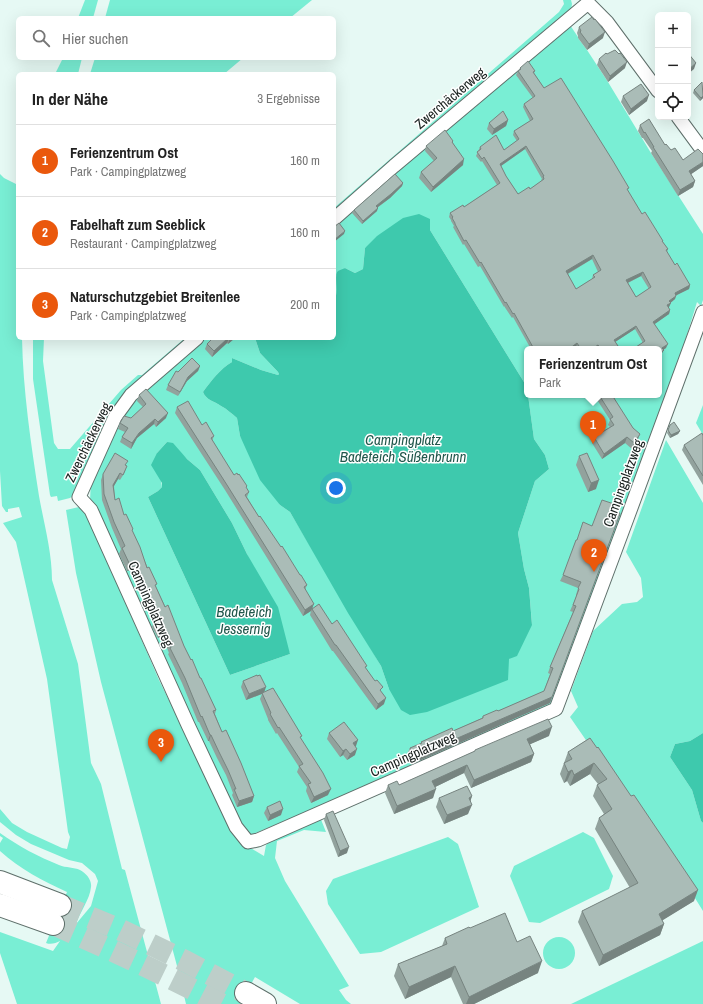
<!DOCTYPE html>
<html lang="de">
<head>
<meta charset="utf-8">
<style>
  :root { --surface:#fff; --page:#f2f2f2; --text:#222; --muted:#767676; --line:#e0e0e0; --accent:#ea580c }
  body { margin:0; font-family:"Archivo Narrow",sans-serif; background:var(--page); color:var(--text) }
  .controls { position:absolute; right:12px; top:12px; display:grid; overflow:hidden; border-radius:6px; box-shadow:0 4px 16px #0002 }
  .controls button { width:36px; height:36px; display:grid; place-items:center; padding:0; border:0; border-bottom:1px solid var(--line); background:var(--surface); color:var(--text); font:20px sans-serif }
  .you { position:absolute; left:336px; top:488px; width:14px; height:14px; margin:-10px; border:3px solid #fff; border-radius:50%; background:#1a73e8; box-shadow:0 0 0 6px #1a73e833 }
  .badge { display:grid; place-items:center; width:26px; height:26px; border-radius:50%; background:var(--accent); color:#fff; font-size:13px; font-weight:700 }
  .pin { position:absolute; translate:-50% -33px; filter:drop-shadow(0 1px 2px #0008) }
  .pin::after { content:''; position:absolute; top:21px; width:14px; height:12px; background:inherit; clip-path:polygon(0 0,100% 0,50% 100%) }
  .popup { position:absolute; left:524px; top:346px; width:138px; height:52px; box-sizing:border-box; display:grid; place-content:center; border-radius:6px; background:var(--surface); filter:drop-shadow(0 1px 3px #0005); font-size:13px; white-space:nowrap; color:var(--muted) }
  .popup b { font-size:15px; color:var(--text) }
  .popup::after { content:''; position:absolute; left:50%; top:100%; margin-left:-8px; border:8px solid transparent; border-top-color:var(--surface) }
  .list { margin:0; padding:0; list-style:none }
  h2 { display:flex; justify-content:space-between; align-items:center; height:52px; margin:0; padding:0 16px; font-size:17px }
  h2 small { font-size:13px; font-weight:400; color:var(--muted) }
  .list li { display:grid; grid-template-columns:26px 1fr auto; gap:12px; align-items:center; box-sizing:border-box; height:72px; padding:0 16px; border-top:1px solid var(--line) }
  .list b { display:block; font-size:15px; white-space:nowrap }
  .list p { margin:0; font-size:13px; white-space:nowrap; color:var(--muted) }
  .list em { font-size:13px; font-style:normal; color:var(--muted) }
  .icon { flex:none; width:22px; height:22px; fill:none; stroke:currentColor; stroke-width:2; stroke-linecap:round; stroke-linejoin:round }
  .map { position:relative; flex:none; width:703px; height:1004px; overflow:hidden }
  .search { position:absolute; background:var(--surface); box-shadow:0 4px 16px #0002; left:16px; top:16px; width:320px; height:44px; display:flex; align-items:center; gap:10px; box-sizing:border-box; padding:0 14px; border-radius:6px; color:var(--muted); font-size:15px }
  .panel { position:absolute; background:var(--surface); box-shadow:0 4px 16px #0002; left:16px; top:72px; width:320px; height:268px; border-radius:6px }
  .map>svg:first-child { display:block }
  .green { fill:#79eed4; fill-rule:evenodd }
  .water { fill:#3ec9ad }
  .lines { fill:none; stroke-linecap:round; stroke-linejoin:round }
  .motorway-tunnel { stroke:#bdcec9; stroke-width:22; stroke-dasharray:22 11; stroke-linecap:butt }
  .minor-casing { stroke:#5e6f6a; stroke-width:15 }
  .motorway-casing { stroke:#5e6f6a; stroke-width:24 }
  .minor { stroke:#fff; stroke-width:13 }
  .motorway { stroke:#fff; stroke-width:22 }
  .wall { fill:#92a29d; fill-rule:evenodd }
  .shaded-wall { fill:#778480 }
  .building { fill:#aabcb7; stroke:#778480; fill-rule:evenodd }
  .labels { text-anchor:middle; stroke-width:3; stroke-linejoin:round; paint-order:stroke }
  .street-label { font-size:14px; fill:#1a211f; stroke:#fff }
  .water-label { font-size:15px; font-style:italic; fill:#21584c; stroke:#fff }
</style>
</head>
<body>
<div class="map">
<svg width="703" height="1004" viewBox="0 0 703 1004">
  <rect width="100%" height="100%" fill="#e6f9f4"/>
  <g class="green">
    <path d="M85 0H98L93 18H78Z"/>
    <path d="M110 0H312L290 18H105Z"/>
    <path d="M563 0H571L572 4 571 10 334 214V208L559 12 564 4Z"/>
    <path d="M570 25 578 37V38L587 50 608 82 651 153 703 234V300L701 306 697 302 672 384 550 706 358 790 251 835 240 821 90 501 91 479 121 416 136 397 203 338H255L260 353 278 372 279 374 278 375 261 370 232 358V362C220 369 211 381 203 392 206 400 214 401 221 406 227 409 232 414 237 418L240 436 280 505 290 512 381 666 389 689 509 659 532 624 529 588 524 569 518 533 535 481 549 469 545 455 534 439 528 395H659V349H527V387L430 230V219L365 248 363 269 355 273 345 268 336 276C337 283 339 294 334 300V223L540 52ZM167 442 200 470 232 523 247 554 290 654 230 675 148 497 158 491 162 487 157 453Z"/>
    <path d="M63 58H82L78 74H55Z"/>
    <path d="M95 58H243L224 74H90Z"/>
    <path d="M0 174 4 178 18 185V338H22C23 391 31 444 39 496 44 524 52 552 52 580L78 664 91 763 101 784 122 869 125 870 161 1004H17L0 953V932L53 951 60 941C56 943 51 945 46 943L67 892C43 881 20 869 0 851V843L3 838 0 836V833C18 846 39 857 59 865 66 868 74 867 80 870 86 873 92 880 91 887 90 899 80 912 76 924L91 906 98 881 95 874 82 863 69 860 31 844 16 835 0 822V809L12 823 27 832 62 848 67 849 70 837 68 832 47 679 16 542 3 523 22 517 19 507 8 509V512H6L2 506 0 471Z"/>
    <path d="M33 338H44L43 361 54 443 58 449H70L121 390 138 375H142L185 338H190L130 389 76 493 70 498 58 501 57 496 51 497 50 495 33 379Z"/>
    <path d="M703 405V435L696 423Z"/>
    <path d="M666 440 703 503V733L690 741 675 744 670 757 692 790 701 821 703 823V911L636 803 628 801 570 717 578 707 571 691 593 631 622 604 637 602 643 597 641 578 626 552Z"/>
    <path d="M79 507 87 514 159 680 219 801 244 844 264 856 266 845 276 836 320 817 326 832 304 830 277 841 275 858 285 881 349 986 339 990 346 1000 351 1004H300L255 977 240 1004H186L177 966 101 682 76 573 66 510Z"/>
    <path d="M583 832 594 838 613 876 609 889 540 923 529 922 510 876 514 866Z"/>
    <path d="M448 837 458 844 479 907 381 952 360 954 328 904 326 891 333 879Z"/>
    <circle cx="559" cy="953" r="16"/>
    <path d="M703 941V1004H571Z"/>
  </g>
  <g class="water">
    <path d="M419 214 430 219V230L527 387V395H528L534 439 545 455 549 469 535 481 518 533 524 569 529 588 532 625 517 656 509 659 508 680 427 712 410 715 401 710 389 689 381 666 348 613 290 512 280 505 260 480 240 436 237 418C232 414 227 409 221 406 214 401 206 400 203 392 211 381 220 369 232 362V358L261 370 278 375 279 374 278 372 260 353 255 338H334V300C340 292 333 276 338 271 340 270 343 269 345 268L355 273 363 269 365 248 377 236 403 218Z"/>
    <path d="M167 442 173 443 187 459 200 470 232 523 247 554 278 607 290 654 230 675 148 497 158 491 162 487V483L151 465 157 453Z"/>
    <path d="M703 733V823L701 821 692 790 670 757 675 744 690 741Z"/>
  </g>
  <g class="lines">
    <g class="motorway-tunnel">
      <path d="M60 905 121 930 185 961 246 993"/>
      <path d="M53 924C110 949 166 975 221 1004"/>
    </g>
    <defs>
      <g id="minor">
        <path d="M678 117 703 151"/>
        <path d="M334 219 394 166 588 3 607 22 658 91"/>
        <path d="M197 338 131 395 115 417 79 497 91 510 188 725 236 827 248 842 258 840 556 709 628 516 703 312"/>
      </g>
      <g id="motorway">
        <path d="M0 882 60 905"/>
        <path d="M0 905 53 924"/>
        <path d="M246 993 265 1004"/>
      </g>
    </defs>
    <use href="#minor" class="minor-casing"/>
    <use href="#motorway" class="motorway-casing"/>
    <use href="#minor" class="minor"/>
    <use href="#motorway" class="motorway"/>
  </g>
  <g class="wall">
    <path d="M594 20 603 38 587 50 578 38V36L577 33 579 27Z"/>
    <path d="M599 59 625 68 608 82 597 65Z"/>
    <path d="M520 68 535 71 534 73 544 88 628 191 642 214 663 242 668 249 667 252 675 265 690 285 689 289 676 295 675 299 670 303 669 307H668L670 310 669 314 654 324 666 348 664 349 662 353 643 343 635 329 615 342 620 349H597V348L596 349H577L576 347 573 349H531L513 317 512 318 504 306V307L480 266 478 267 464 244 463 245 453 227 454 226 451 221V220L449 217 450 213 464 207 497 185 482 161 481 162 476 156 480 147 504 150 517 141 513 135 514 131 530 121 523 107 524 104 533 98 516 75 518 71 519 70ZM525 149 542 179 541 180 542 181 530 189 518 194 506 176 501 166ZM592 259 598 272 593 275 592 279 576 289 568 274ZM641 276 649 289 636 297 628 283Z"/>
    <path d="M694 90 703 98 700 101 693 93Z"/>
    <path d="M623 96 647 101 629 115 621 102Z"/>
    <path d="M508 120 506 126 492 135 487 129 489 123Z"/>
    <path d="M640 125 665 145 683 160 703 166 691 174 695 181 693 187 678 196 651 153 652 151 643 138H642L638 131Z"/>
    <path d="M453 141V143L463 165 431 192 419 178 421 172 434 161 425 151 426 146Z"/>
    <path d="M403 183 402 186 390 198 377 208V211L362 224 352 213 354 210Z"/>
    <path d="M216 338H235L228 344 227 343 212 357 205 349 207 344Z"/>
    <path d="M200 366 198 371 187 381 178 396 166 390 168 385 178 372Z"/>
    <path d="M139 395 166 418 156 427 154 424 137 438 131 449 120 442 122 437 125 432 118 429 120 423 131 418 143 407 137 401Z"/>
    <path d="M594 395H612L638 439 632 449 625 443 602 459 592 443 594 437 610 427 608 425 610 420Z"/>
    <path d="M177 407 214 436 212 441 234 475 249 492 247 497 259 517 307 585 305 590 313 608 332 624 366 669 381 692 384 704 376 710 333 651H332L310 615 311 611 303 616 225 490 175 413Z"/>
    <path d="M670 425 680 431 678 434 670 438 667 433Z"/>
    <path d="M703 436V485L682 450 684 445Z"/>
    <path d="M579 456 596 489 588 492 576 465Z"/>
    <path d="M126 466 125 472 120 480 118 479 114 486 115 500 132 531 156 587 184 646 216 710 215 714 222 732 254 796 252 802 237 807 232 795 233 793 226 775 217 758 209 741H208L199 722H198L182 683 168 654 169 653 162 636 158 638 152 627 154 621 142 596 133 572 131 573 130 570 127 571 119 554 121 549 112 528 102 500 101 480 103 474Z"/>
    <path d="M614 504 550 703 412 764 407 754 410 748 421 743V742L453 731 482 718 483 716 498 711 544 691 550 674 548 673 550 667 573 612 570 611 577 595H576L578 588 560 581 563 575 577 540 592 526Z"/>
    <path d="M243 681 264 692 301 739 328 795 311 803 306 791 307 787 297 772 299 767 277 733 276 734 268 720V719L260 699 262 694 246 700 241 687Z"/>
    <path d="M329 733 356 746H355V755L347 760 343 755 340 757 327 739Z"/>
    <path d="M549 736 530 744 534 754 531 762 471 788 464 773 435 787 433 798 394 814 385 793 388 785H399L475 751V750Z"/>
    <path d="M590 738 694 901 662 920 664 924 660 935 599 966 578 922 582 911 630 888 595 829 599 818 604 814 593 796 597 785 598 784 590 774 570 786 567 781 564 783 560 774 568 752Z"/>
    <path d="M472 796 470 802 468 814 444 824 436 807 439 798Z"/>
    <path d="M267 807 281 815 268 821 264 813Z"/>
    <path d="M326 814 347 853 338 857 324 820Z"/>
    <path d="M470 928 517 942 538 973 474 1004H463L451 977 405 999 394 976 398 964 442 946 445 938Z"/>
  </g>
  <g class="shaded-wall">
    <path d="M605 32 603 38 587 50 589 44Z"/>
    <path d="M627 62 625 68 608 82 610 76Z"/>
    <path d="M696 63 694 69 688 74V70Z"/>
    <path d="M649 95 647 101 629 115 631 109Z"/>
    <path d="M703 96V98L700 101 701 98Z"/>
    <path d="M508 120 506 126 492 135 494 129Z"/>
    <path d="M526 146 525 149 498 168 500 164Z"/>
    <path d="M464 159 463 165 431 192 433 187Z"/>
    <path d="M703 162V166L687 177 689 171Z"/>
    <path d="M695 181 693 187 678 196 680 190Z"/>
    <path d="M403 183 402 186 390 198 375 209 376 206Z"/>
    <path d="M378 208 377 211 362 224 363 221Z"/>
    <path d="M345 231 344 234 334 242V240Z"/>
    <path d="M593 255 592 259 565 275 566 271Z"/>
    <path d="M643 272 641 276 625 284 626 280Z"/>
    <path d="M690 285 689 289 673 297 675 293Z"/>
    <path d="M676 296 675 299 668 305 669 301Z"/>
    <path d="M671 303 669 307 666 309 667 305Z"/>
    <path d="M670 310 669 314 652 326 653 322Z"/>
    <path d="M636 326 635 329 612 344 614 340Z"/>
    <path d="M228 338H229L227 343 212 357 214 351Z"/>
    <path d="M230 338H235L228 344Z"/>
    <path d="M577 343 576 347 573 349H569Z"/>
    <path d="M668 344 666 348 661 351 662 348Z"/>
    <path d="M598 345 597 348 596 349H592Z"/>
    <path d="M664 350 662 353 659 356V354Z"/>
    <path d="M200 366 198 371 187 381 178 396 180 392 188 377Z"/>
    <path d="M168 413 166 418 156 427 158 422Z"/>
    <path d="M155 419 154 424 137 438 131 449 132 443 139 433Z"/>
    <path d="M680 431 678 434 670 438 671 435Z"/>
    <path d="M640 434 638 439 632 449 634 443Z"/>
    <path d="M627 437 625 443 602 459 604 454Z"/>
    <path d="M120 473 118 479 111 491 113 485Z"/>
    <path d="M599 480 596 489 588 492 591 483Z"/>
    <path d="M620 514 550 703 412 764 414 757 552 697Z"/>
    <path d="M132 564 130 570 127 571 130 565Z"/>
    <path d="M135 566 133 572 131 573 133 567Z"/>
    <path d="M314 604 311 611 303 616 305 610Z"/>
    <path d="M164 630 162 636 158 638 160 632Z"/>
    <path d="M266 687 264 693 246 700 249 694Z"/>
    <path d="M386 698 384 704 376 710 378 704Z"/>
    <path d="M552 727 549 736 524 747 527 739Z"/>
    <path d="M210 735H211L209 741H208Z"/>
    <path d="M358 740 356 746 351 749 353 743Z"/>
    <path d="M346 749 343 755 340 757 343 751Z"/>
    <path d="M357 749 355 755 347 760 350 754Z"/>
    <path d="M534 754 531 762 471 788 474 780Z"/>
    <path d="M594 763 590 774 570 786 574 775Z"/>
    <path d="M467 765 464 773 429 790 432 781Z"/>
    <path d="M572 770 567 781 564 783 568 772Z"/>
    <path d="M331 789 328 795 311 803 314 797Z"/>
    <path d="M436 789 433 798 394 814 397 806Z"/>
    <path d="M254 796 252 802 237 807 239 801Z"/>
    <path d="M472 796 469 805V798Z"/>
    <path d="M472 805 468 814 444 824 447 815Z"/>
    <path d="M283 809 281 815 268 821 270 815Z"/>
    <path d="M349 847 347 853 338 857 340 851Z"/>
    <path d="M698 890 694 901 655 925 659 914Z"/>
    <path d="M664 924 660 935 599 966 603 955Z"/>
    <path d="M542 961 538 973 474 1004H466L469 997Z"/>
    <path d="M455 966 451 977 405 999 409 987Z"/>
  </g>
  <g class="building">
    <path d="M592 17 594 20 595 19 605 32 589 44 580 32 581 31 579 27Z"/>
    <path d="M615 50 619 54 620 53 627 62 610 76 599 59 606 53 607 54Z"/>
    <path d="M688 53 696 63 688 70Z"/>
    <path d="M528 61 535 71 533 72 544 88 561 78 613 161 629 188 627 189 642 214 645 212 663 241H662L668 249 666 250 675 265 677 263 690 285 675 293 676 296 669 301 671 303 667 305 670 310 653 322 668 344 662 348 664 350 659 354V349H633L645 341 636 326 614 340 620 349H601L598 345 592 349H581L577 343 569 349H534L514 313 513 314 506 302 505 303 481 262 480 263 466 240 464 241 455 224V223L452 218 453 217 450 213 463 205 464 207 500 183 484 157 482 159 477 152 481 149 480 147 496 135 504 150 519 139 514 131 533 119 524 104 535 96 518 71 521 69 520 68ZM526 146 544 176H543L544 179 530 189 529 187 518 194 506 176 500 164ZM593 255 601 270 593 275 595 277 576 289 566 271ZM643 272 651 287 636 297 626 280Z"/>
    <path d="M702 82 703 96 701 98 694 90Z"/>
    <path d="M641 84 649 95 631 109 623 96Z"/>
    <path d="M503 111 508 120 494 129 489 123Z"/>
    <path d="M649 119 665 145 666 144 671 150 675 148 683 160 698 149 703 154V162L689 171 695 181 680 190 653 147H654L645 132 644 133 640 125Z"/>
    <path d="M445 130 453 141 452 142 464 159 433 187 421 172 437 158 426 146Z"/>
    <path d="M395 174 403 183 391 194 376 206 378 208 363 221 354 210Z"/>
    <path d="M339 223 345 231 334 240V227Z"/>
    <path d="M213 338H228L214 351 207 344Z"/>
    <path d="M192 358 200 366 188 377 180 392 168 385 176 371 178 372Z"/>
    <path d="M146 389 168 413 158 422 155 419 139 433 132 443 122 437 128 428 120 423 124 416 131 418 146 404 139 395Z"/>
    <path d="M599 395H612L633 428 640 434 634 443 627 437 604 454 594 437 614 425 610 419 613 417Z"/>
    <path d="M188 401 202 425 206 422 214 436 211 438 234 475 237 473 238 475 239 474 247 486 246 487 249 492 245 495 259 517 260 516 281 547 282 546 300 575H301L307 585 304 587 314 604 305 610 227 485 177 407Z"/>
    <path d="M674 422 680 431 671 435 668 430 670 425Z"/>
    <path d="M702 433 703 436V476L684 445Z"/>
    <path d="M115 453 128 461 125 465 127 466 123 475 120 473 113 485 115 500 119 498 124 515 126 514 133 529 132 530 140 547 147 568 149 567 157 584 155 585 165 607 168 605 184 646 191 660 192 659 200 678H201L216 710 213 711 222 732 226 730 241 763 254 796 239 801 234 789H236L228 770 219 752 211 735H210L202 716 201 717 185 678 170 648H171L164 630 160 632 154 621 158 619 145 590 135 566 133 567 132 564 130 565 122 548 125 546 114 522 104 494 103 474Z"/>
    <path d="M587 453 599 480 591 483 579 456Z"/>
    <path d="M602 500 614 504 620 514 552 697 414 757 410 748 422 743 421 742 452 728 453 731 483 718V716L497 710 498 711 544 691 553 668 550 667 576 606 573 605 579 589 578 588 581 582 563 575 576 540H577L583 522 592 526Z"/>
    <path d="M319 604 332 624 337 620 367 666 365 667 375 681 377 680 383 687 380 690 386 698 378 704 336 645H335L312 609Z"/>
    <path d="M257 675V676L260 675 266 687 249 694 243 681Z"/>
    <path d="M273 688 302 736 300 737 323 773 331 789 314 797 308 784 311 783 299 766 303 764 279 727 278 728 270 714 271 713 262 693Z"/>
    <path d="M548 719 552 727 527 739 534 754 474 780 467 765 432 781 436 789 397 806 388 785 397 781 399 785 475 751V750Z"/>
    <path d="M344 722 358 740 353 743 357 749 350 754 346 749 343 751 329 733Z"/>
    <path d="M590 738 597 748 598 747 631 796 634 795 698 890 659 914 664 924 603 955 582 911 638 883 599 818 612 809 597 785 607 779 594 763 574 775 572 770 568 772 564 763 572 759 568 752Z"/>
    <path d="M467 786 472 796 469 798 472 805 447 815 439 798Z"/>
    <path d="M280 801 283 809 270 815 267 807Z"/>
    <path d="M333 811 349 847 340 851 326 814Z"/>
    <path d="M505 913 517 942 530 936 542 961 469 997 455 966 409 987 398 964 447 944 445 938 469 927 470 928Z"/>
  </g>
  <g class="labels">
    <g class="street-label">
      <text transform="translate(450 98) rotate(-40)" y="5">Zwerchäckerweg</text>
      <text transform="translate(88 442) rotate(-64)" y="5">Zwerchäckerweg</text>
      <text transform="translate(623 483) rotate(-70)" y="5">Campingplatzweg</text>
      <text transform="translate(151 604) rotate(66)" y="5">Campingplatzweg</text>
      <text transform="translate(413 754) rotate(-24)" y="5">Campingplatzweg</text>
    </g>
    <g class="water-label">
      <text x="403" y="445">Campingplatz<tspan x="403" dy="17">Badeteich Süßenbrunn</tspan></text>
      <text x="244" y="617">Badeteich<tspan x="244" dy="17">Jessernig</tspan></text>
    </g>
  </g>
</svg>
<div class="controls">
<button>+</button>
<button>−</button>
<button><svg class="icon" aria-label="locate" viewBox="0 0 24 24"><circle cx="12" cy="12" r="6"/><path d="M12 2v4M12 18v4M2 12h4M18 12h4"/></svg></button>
</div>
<div class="you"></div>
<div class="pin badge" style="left:593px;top:444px">1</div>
<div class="popup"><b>Ferienzentrum Ost</b>Park</div>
<div class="pin badge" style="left:594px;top:572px">2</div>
<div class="pin badge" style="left:161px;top:762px">3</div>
<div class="search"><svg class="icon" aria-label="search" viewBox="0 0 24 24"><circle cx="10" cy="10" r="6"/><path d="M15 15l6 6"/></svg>Hier suchen</div>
<section class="panel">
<h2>In der Nähe<small>3 Ergebnisse</small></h2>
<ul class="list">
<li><span class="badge">1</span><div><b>Ferienzentrum Ost</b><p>Park · Campingplatzweg</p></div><em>160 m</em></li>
<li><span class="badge">2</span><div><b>Fabelhaft zum Seeblick</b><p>Restaurant · Campingplatzweg</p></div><em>160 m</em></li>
<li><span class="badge">3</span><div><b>Naturschutzgebiet Breitenlee</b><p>Park · Campingplatzweg</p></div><em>200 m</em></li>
</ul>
</section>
</div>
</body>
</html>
